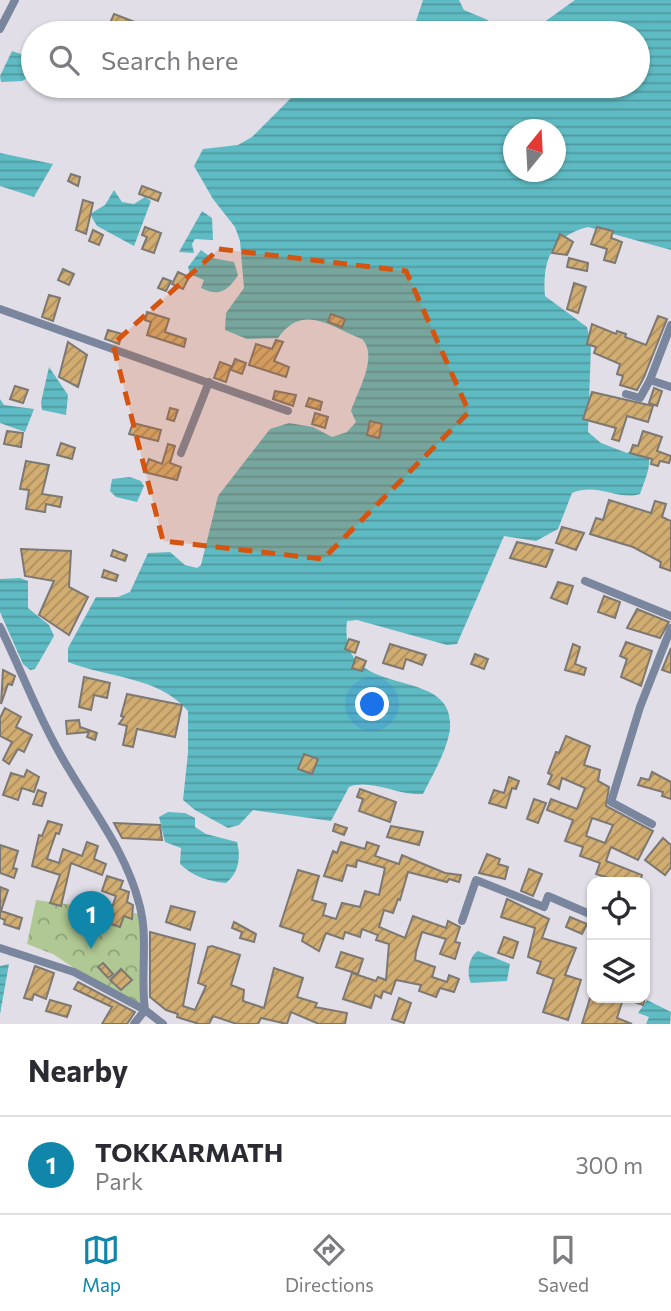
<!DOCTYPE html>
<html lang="en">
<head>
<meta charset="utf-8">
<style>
  :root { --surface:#fff; --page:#f2f2f3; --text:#2b2b33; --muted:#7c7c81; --line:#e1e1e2; --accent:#1086ab }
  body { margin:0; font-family:Commissioner,sans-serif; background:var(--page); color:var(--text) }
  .controls { position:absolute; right:21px; bottom:21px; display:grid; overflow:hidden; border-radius:14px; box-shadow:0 2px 5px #0004 }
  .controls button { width:63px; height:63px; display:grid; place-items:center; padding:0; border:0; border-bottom:2px solid var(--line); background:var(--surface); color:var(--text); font:35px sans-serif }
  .compass { position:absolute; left:503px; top:119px; width:63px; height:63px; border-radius:50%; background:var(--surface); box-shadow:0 2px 5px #0004; rotate:18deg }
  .you { position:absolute; left:373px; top:705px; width:24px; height:24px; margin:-18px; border:5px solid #fff; border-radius:50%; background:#1a73e8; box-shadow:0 0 0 10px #1a73e833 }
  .badge { display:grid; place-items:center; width:46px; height:46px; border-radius:50%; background:var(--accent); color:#fff; font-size:23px; font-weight:700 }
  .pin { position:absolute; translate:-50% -58px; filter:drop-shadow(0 2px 4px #0008) }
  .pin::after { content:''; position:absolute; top:37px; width:24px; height:21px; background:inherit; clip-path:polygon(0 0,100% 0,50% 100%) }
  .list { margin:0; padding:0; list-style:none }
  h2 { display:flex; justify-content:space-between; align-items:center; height:91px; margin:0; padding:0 28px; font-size:30px }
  h2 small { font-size:23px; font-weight:400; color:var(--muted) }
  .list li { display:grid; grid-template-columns:46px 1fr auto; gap:21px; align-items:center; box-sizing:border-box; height:98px; padding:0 28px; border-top:2px solid var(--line) }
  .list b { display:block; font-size:26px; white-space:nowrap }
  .list p { margin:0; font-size:23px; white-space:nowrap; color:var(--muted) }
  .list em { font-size:23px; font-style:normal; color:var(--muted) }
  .icon { flex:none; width:38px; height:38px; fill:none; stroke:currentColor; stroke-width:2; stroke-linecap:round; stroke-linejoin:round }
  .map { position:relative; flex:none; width:671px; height:1024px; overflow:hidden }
  .search { position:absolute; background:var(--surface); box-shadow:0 2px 5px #0004; left:21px; right:21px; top:21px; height:77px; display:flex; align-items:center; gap:18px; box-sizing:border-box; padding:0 24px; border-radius:38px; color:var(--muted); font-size:26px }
  .sheet { height:189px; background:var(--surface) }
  nav { display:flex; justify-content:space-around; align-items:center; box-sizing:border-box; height:98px; border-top:2px solid var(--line); background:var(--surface); font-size:19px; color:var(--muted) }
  nav a { display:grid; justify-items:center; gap:4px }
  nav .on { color:var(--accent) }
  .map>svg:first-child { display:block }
  .park { fill:url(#park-crowns) }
  .water { fill:url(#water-rules); fill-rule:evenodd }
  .building { fill:url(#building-hatch); stroke:#7d7871; stroke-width:2; fill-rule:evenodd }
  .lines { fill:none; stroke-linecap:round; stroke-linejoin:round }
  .minor { stroke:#79869e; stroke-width:8 }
  .marked { fill:#d5540f; fill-opacity:0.2; stroke:#d5540f; stroke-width:5; stroke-dasharray:14 9; stroke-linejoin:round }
</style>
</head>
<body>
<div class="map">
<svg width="671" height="1024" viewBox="0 0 671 1024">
  <defs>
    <pattern id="park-crowns" width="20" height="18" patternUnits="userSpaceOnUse" patternTransform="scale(1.75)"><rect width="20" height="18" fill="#b0c893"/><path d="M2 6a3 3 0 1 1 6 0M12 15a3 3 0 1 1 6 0" fill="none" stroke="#8fa378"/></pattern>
    <pattern id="water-rules" width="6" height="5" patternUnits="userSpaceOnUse" patternTransform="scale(1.75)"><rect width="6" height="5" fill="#5fbbc3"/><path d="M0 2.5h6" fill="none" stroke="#4f989f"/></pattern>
    <pattern id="building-hatch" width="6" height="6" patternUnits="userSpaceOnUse" patternTransform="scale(1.75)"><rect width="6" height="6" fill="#d2ad72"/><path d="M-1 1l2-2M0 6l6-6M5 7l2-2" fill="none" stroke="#ab8d5e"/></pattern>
  </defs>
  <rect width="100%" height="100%" fill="#e1dee7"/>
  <path class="park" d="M36 900 141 914 144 1004 104 988 53 954 27 944Z"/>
  <g class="water">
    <path d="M423 0H459L464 10 488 20 484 33H412Z"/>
    <path d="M575 0H671V250L588 227C551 236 542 262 545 296L587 327 591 345 588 432 601 443 627 453 644 444C655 461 646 476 640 494 618 501 598 482 572 493L558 529 536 541 504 536 457 644 447 645 357 620 347 621C337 705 455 661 450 728 448 749 432 776 423 794 399 796 370 778 349 787L331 821 253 810 239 825 228 828 195 810 183 800 188 753V711C158 676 108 678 68 662V648L96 597H118L130 592 148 553 170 552 185 565 197 568 201 565 218 496 270 429 289 423 313 427 332 437 347 432 356 422 351 411C357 392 379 356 362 339 329 326 303 303 278 338L247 339 225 330 226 313 244 288 240 241 235 227 213 199 194 166 203 149 238 145 252 137 303 86H638V33H529ZM514 130H556V172H514Z"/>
    <path d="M12 51 33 58V75L22 81 1 82 0 76Z"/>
    <path d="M0 153 53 164 34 197 0 186Z"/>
    <path d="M114 190 122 202 134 204 145 197 151 201 134 246 97 226 90 214 105 205Z"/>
    <path d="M202 211 212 218 213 240 195 239 192 244 194 253 179 252Z"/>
    <path d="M201 250 212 258 234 262 238 275C228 291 219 297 201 288L204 280 190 274 188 267Z"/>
    <path d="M49 367 68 395 66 415 42 410 41 402Z"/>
    <path d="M0 399 4 405 34 409 25 432 0 423Z"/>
    <path d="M130 477 141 481 144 486 137 502 116 497 110 491 112 479Z"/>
    <path d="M20 578 28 581V608L49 625 54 636 35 669 30 670 23 664 0 612V579Z"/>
    <path d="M168 812 185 813 195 818V827L206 834 237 842C241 857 239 873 226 883 208 881 194 877 180 864L181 848 165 842 159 817Z"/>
    <path d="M478 951 510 964 507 981 471 983C466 974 469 956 478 951Z"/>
    <path d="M9 964 0 1014V966Z"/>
    <path d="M647 1000 671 1012 670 1024H646L649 1017 638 1013Z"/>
  </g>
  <g class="building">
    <path d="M114 14 163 33 107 30Z"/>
    <path d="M71 174 80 177 78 186 68 181Z"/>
    <path d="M142 186 161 193 158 201 139 194Z"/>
    <path d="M83 200 93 203 86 234 76 230Z"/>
    <path d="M145 227 161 233 154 253 142 249 147 237 142 235Z"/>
    <path d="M597 227 613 231 611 238 622 242 615 263 604 260 607 249 591 244Z"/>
    <path d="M93 230 103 235 99 245 89 241Z"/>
    <path d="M560 234 573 242 567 255 552 253Z"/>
    <path d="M569 258 588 263 587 271 567 267Z"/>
    <path d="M63 269 74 274 69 285 58 280Z"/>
    <path d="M178 272 189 277 183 289 172 284Z"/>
    <path d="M163 278 171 281 166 291 158 288Z"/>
    <path d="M574 283 586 287 578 313 567 309Z"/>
    <path d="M49 295 60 298 53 321 42 317Z"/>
    <path d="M147 312 169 319 165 332 186 339 184 347 147 335 151 322 145 320Z"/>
    <path d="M331 314 345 319 342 327 328 322Z"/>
    <path d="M658 316 667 319 644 377 637 390 620 385 623 376 617 374 620 364 594 353 596 347 587 344 592 324 616 334 617 331 626 334 625 337 646 345Z"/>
    <path d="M108 330 122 334 119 344 105 339Z"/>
    <path d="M276 340 283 342 274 361 289 367 286 377 249 365 256 344 272 349Z"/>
    <path d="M68 342 87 355 78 387 59 377Z"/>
    <path d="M235 359 246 363 242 374 231 370Z"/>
    <path d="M220 362 231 366 226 382 214 378Z"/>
    <path d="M15 386 28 390 23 403 10 399Z"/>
    <path d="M654 388 662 391 657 406 649 403Z"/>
    <path d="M275 391 296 395 293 406 273 399Z"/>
    <path d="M592 392 653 406 648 422 627 416 619 441 612 439 616 428 583 419Z"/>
    <path d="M309 398 322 402 320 410 306 406Z"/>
    <path d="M170 408 178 410 174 421 167 419Z"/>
    <path d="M315 413 328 417 325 428 312 424Z"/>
    <path d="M370 421 382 424 379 438 367 435Z"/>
    <path d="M133 423 161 430 158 441 129 434Z"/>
    <path d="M7 431 23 433 21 447 4 444Z"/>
    <path d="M643 431 662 437 657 451 671 456 669 463 660 461 658 466 651 464 652 459 630 453 633 445 638 446Z"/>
    <path d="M61 443 75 448 72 459 57 455Z"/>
    <path d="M168 444 175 446 170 463 181 467 177 480 144 472 149 459 162 464Z"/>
    <path d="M26 461 49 465 42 494 62 497 60 507 46 504 45 512 26 509 29 490 20 489Z"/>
    <path d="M609 500 651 513 655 501 666 504 662 517 671 521V571L660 567 661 562 633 547 590 534 596 518 603 520Z"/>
    <path d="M562 527 584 533 576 550 556 543Z"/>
    <path d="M517 542 553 550 546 567 510 558Z"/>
    <path d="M21 549 71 551 69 587 88 597 69 635 39 615 54 581 25 576Z"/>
    <path d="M113 550 127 555 125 561 111 556Z"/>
    <path d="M104 570 118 575 116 581 102 577Z"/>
    <path d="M558 582 573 586 567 604 551 598Z"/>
    <path d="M604 596 620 602 615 618 598 612Z"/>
    <path d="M637 609 669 622 660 638 627 628Z"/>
    <path d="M349 639 359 642 355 653 345 649Z"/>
    <path d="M626 642 652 651 641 686 621 677 627 659 620 656Z"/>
    <path d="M390 644 426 655 422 665 406 659 403 669 383 663Z"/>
    <path d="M573 644 580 647 575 664 586 668 584 675 565 670Z"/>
    <path d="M671 648V673L662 670Z"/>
    <path d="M475 654 488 659 484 669 471 664Z"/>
    <path d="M356 657 366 661 362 671 352 668Z"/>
    <path d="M3 670 15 676 12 685 8 684 1 704Z"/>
    <path d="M84 677 110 683 107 698 94 695 91 710 79 707Z"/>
    <path d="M127 694 182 705 175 737 137 729 133 747 123 745 127 726 119 724 124 717 121 716Z"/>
    <path d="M5 708 21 717 16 727 32 735 24 752 18 749 9 764 3 760 12 742 0 736V718Z"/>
    <path d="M79 720 80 727 97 733 95 740 87 737 89 732 67 734 66 721Z"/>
    <path d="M566 736 590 746 584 765 600 770 598 781 609 787 606 806 653 831 638 860 611 847 606 861 642 875 640 882H622L596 874 600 863 580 856 583 847 565 841 573 820 547 810 551 799 577 809 585 788 562 778 559 789 548 784 552 775 548 773 556 752 559 753ZM592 818 613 825 605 843 586 836Z"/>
    <path d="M304 754 318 759 312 774 298 769Z"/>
    <path d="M27 770 39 777 34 792 22 788 18 800 3 795 11 773 24 777Z"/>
    <path d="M652 772 671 782V799L662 796 663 792 638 785 641 778 649 780Z"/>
    <path d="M509 777 519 781 516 789 512 788 506 808 489 803 494 790 504 793Z"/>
    <path d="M360 789 396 802 390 822 359 811 363 799 357 797Z"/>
    <path d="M38 790 46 793 42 806 33 804Z"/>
    <path d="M534 799 546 803 538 823 527 819Z"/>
    <path d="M48 821 62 825 59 834 56 833 47 859 59 863 63 849 82 856 87 842 98 846 94 859 106 864 102 875 71 863 61 906 50 903 60 875 32 866 39 835 42 836Z"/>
    <path d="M114 823 160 825 162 840 122 838Z"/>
    <path d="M335 824 347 828 344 835 333 831Z"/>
    <path d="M391 826 423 832 419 845 387 837Z"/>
    <path d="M663 838 671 845V867L665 875 645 860Z"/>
    <path d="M341 842 365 849 367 842 379 846 375 856 399 864 402 855 445 873 461 875 459 882 449 879 447 882 408 872 400 900 398 899 393 913 384 910 379 927 405 938 413 916 446 928 448 921 460 927 455 942 460 943 455 959 440 954 446 939 422 932 416 952 415 960 435 967 432 977 447 982 449 975 459 979 454 992 440 988 436 997 419 991 421 985 396 980 391 994 383 991 381 998 375 995 371 1008 343 999 352 973 376 981 378 977 386 980 389 944 376 940 378 935 362 929 360 937 345 932 343 939 326 933 319 951 302 941 304 934 280 926 298 870 319 876 312 900 326 904 323 915 336 919 342 903 360 907 365 891 379 895 385 868 357 860 356 867 347 865 342 881 324 876 333 851 337 853Z"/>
    <path d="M0 845 18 851 13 868 17 869 14 878 0 873Z"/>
    <path d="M487 854 500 859 498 864 508 867 505 879 479 873Z"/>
    <path d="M529 869 542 874 533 896 521 891Z"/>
    <path d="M107 876 123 881 120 889 129 892 127 902 133 905 132 919 124 916 120 927 111 924 114 914 110 913 116 896 102 891Z"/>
    <path d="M0 887 8 890 1 911 22 918 19 929 4 924 5 920 0 918Z"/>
    <path d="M507 899 549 919 542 938 576 948 565 975 581 980 568 1020 543 1012 554 979 537 973 541 962 528 957 535 928 501 917Z"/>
    <path d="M171 906 195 912 190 930 166 922Z"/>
    <path d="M570 917 587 924 582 934 566 927Z"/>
    <path d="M234 922 256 934 254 942 240 938 242 932 232 928Z"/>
    <path d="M150 932 195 944 183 1006 195 1010 206 986 198 983 208 947 212 946 240 955 231 985 244 990 243 1001 264 1008 274 968 303 978 297 997 317 1003 315 1007 347 1013 345 1024H319L291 1012 287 1024 261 1018 258 1024H237L213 1016 209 1024H199L177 1017 178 1014 166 1010 150 997Z"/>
    <path d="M504 937 518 942 513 958 498 953Z"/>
    <path d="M341 952 363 959 358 974 336 967Z"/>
    <path d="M103 963 113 974 108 978 98 967Z"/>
    <path d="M35 966 54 973 46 999 34 994 32 1000 24 998Z"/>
    <path d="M121 969 132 980 121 990 110 980Z"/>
    <path d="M78 982 135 1012 127 1024H102L112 1007 74 989Z"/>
    <path d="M399 998 411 1003 404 1023 392 1019Z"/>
    <path d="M590 998 623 999 617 1018 632 1024H582Z"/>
    <path d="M623 998H645L643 1005Z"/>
    <path d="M50 1000 71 1006 67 1017 46 1011Z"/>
  </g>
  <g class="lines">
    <g class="minor">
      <path d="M0 29 15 0"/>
      <path d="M0 309 288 411"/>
      <path d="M671 325 650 380 671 387"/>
      <path d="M626 394 640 398 650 380"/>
      <path d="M181 453 209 382"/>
      <path d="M585 581 671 616"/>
      <path d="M0 627C23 674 42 726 70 771 96 815 126 853 139 903 149 938 140 974 145 1010L163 1024"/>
      <path d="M652 824 611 802 640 707 671 628"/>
      <path d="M462 921 476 880 544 907 548 896 592 915"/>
      <path d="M0 948 74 972 145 1010 134 1024"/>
    </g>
  </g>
  <path class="marked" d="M219 249 406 271 469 412 323 559 163 541 113 344Z"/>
</svg>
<div class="controls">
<button><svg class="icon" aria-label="locate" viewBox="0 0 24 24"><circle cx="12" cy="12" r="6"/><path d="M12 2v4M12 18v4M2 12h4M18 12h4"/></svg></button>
<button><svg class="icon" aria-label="layers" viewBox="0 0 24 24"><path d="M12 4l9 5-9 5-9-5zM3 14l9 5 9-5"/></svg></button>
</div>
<svg class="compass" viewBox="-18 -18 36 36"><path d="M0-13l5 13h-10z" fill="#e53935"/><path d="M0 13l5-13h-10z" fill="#7c7c81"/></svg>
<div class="you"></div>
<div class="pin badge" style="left:91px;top:949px">1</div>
<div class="search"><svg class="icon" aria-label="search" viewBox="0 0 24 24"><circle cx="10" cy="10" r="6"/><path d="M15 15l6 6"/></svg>Search here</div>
</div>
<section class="sheet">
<h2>Nearby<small></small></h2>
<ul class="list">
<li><span class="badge">1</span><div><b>TOKKARMATH</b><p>Park</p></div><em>300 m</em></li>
</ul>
</section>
<nav>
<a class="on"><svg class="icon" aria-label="map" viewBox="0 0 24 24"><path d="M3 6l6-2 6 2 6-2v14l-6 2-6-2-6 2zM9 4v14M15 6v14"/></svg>Map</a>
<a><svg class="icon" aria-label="directions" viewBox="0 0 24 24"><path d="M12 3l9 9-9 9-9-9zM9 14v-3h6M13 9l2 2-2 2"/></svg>Directions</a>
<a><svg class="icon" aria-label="saved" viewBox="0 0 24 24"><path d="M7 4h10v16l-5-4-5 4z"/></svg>Saved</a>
</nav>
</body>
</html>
